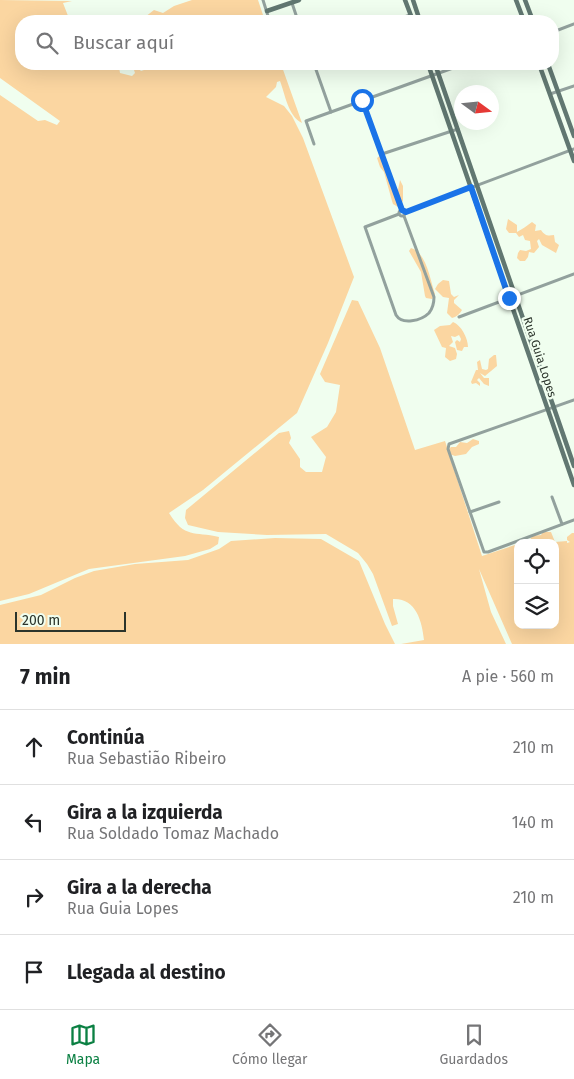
<!DOCTYPE html>
<html lang="es">
<head>
<meta charset="utf-8">
<style>
  :root { --surface:#fff; --page:#f2f2f2; --text:#202124; --muted:#757577; --line:#e0e0e0; --accent:#0b8043 }
  body { margin:0; font-family:"Fira Sans",sans-serif; background:var(--page); color:var(--text) }
  .controls { position:absolute; right:15px; bottom:15px; display:grid; overflow:hidden; border-radius:10px; box-shadow:0 5px 20px #0002 }
  .controls button { width:45px; height:45px; display:grid; place-items:center; padding:0; border:0; border-bottom:1px solid var(--line); background:var(--surface); color:var(--text); font:25px sans-serif }
  .compass { position:absolute; left:454px; top:85px; width:45px; height:45px; border-radius:50%; background:var(--surface); box-shadow:0 5px 20px #0002; rotate:105deg }
  .scale { position:absolute; left:15px; bottom:12px; width:111px; box-sizing:border-box; padding-left:5px; border:2px solid #2b342b; border-top:0; font-size:14px; line-height:18px; white-space:nowrap; color:#2b342b; -webkit-text-stroke:4px #f0feef; paint-order:stroke }
  .stop { position:absolute; width:15px; height:15px; margin:-11px; border:4px solid #1a73e8; border-radius:50%; background:#fff }
  .stop.end { background:#1a73e8; border-color:#fff; box-shadow:0 1px 5px #0008 }
  .list { margin:0; padding:0; list-style:none }
  h2 { display:flex; justify-content:space-between; align-items:center; height:65px; margin:0; padding:0 20px; font-size:21px }
  h2 small { font-size:16px; font-weight:400; color:var(--muted) }
  .list li { display:grid; grid-template-columns:32px 1fr auto; gap:15px; align-items:center; box-sizing:border-box; height:75px; padding:0 20px; border-top:1px solid var(--line) }
  .list b { display:block; font-size:19px; white-space:nowrap }
  .list p { margin:0; font-size:16px; white-space:nowrap; color:var(--muted) }
  .list em { font-size:16px; font-style:normal; color:var(--muted) }
  .icon { flex:none; width:28px; height:28px; fill:none; stroke:currentColor; stroke-width:2; stroke-linecap:round; stroke-linejoin:round }
  .map { position:relative; flex:none; width:574px; height:644px; overflow:hidden }
  .search { position:absolute; background:var(--surface); box-shadow:0 5px 20px #0002; left:15px; right:15px; top:15px; height:55px; display:flex; align-items:center; gap:12px; box-sizing:border-box; padding:0 18px; border-radius:20px; color:var(--muted); font-size:19px }
  .sheet { height:365px; background:var(--surface) }
  nav { display:flex; justify-content:space-around; align-items:center; box-sizing:border-box; height:70px; border-top:1px solid var(--line); background:var(--surface); font-size:14px; color:var(--muted) }
  nav a { display:grid; justify-items:center; gap:2px }
  nav .on { color:var(--accent) }
  .map>svg:first-child { display:block }
  .green { fill:#fbd6a1 }
  .lines { fill:none; stroke-linecap:round; stroke-linejoin:round }
  .street { stroke:#92a19d; stroke-width:3 }
  .secondary { stroke:#617771; stroke-width:4.5 }
  .route { stroke:#1a73e8; stroke-width:6 }
  .labels { text-anchor:middle; stroke-width:4.5; stroke-linejoin:round; paint-order:stroke }
  .street-label { font-size:12px; fill:#2b342b; stroke:#f0feef }
</style>
</head>
<body>
<div class="map">
<svg width="574" height="644" viewBox="0 0 574 644">
  <rect width="100%" height="100%" fill="#f0feef"/>
  <g class="green">
    <path d="M0 0 72 1 63 3 70 21H21V64H112L119 67 120 73 132 76 135 73 134 70 127 64H134L141 71 144 70 145 64H281L302 123C288 116 285 94 280 81L277 82 276 87 266 97 284 106 292 116 303 138 354 277 328 343 297 413 203 490 169 513C185 539 194 531 219 537L218 544 210 549 185 556 89 569 29 594 0 601V95L38 121 45 120 57 125 60 121 0 78Z"/>
    <path d="M192 0H258L265 21H125L139 16 145 17 154 10 163 13 174 6Z"/>
    <path d="M381 155 385 157C386 168 391 182 398 190L400 180 403 186V201L398 207 393 204 392 201 384 172 380 167 377 158Z"/>
    <path d="M508 219 517 225V232C522 229 527 226 532 222L536 225 535 231 541 230C545 236 548 236 554 235L555 242 559 245 556 253 542 245 539 239 537 241 539 247 534 253 529 252 528 257 525 261H520L517 258 518 253 520 250 526 251 531 249 530 241 525 240 523 235 519 237 516 233H509L506 229Z"/>
    <path d="M411 248C427 253 430 280 435 294L432 299 426 298 425 296 421 272 409 251Z"/>
    <path d="M443 280 449 281 451 294 454 297 459 295 454 300V303L462 310C460 314 456 317 452 318L447 313 449 298 443 297 435 289 438 284Z"/>
    <path d="M352 300 358 301 380 348 415 450 445 441 448 450 451 447H456L460 442 467 443 473 439 479 441V444L472 447 466 454 455 456 449 454 482 556 518 544V625H555V543H521L530 540 532 536 541 535 544 530 546 532H551L555 542 567 541V543L570 542 567 540V537L572 533H574V644H512L479 569 491 612 506 644H401L424 640C422 621 416 598 393 599V606L398 624 392 626 373 574 367 564 358 553 326 534 267 535 218 532 188 525 185 518 186 510 279 433 289 431 291 438 289 443 300 459V467L306 472H322L326 457 311 437 327 427 336 412 340 385 325 382 320 374Z"/>
    <path d="M453 322C461 325 468 338 468 347H464L462 351 457 350 455 342 457 340 460 342 461 339 459 335 455 337 451 336 453 342 449 346 455 348 457 354 456 359 450 361 445 357 446 348 442 347 434 330 440 326 450 325Z"/>
    <path d="M494 355H496L497 366 485 376 480 373 484 378H489V386L484 384 479 378 477 380 480 383V386L476 383 472 384 471 382 476 370H478L477 362 480 360 482 369 486 370 488 369 489 359Z"/>
    <path d="M275 538 321 539 359 561 385 624 395 644H0V605L41 595 75 578 94 571 135 564 188 560 219 549 231 541Z"/>
  </g>
  <g class="lines">
    <g class="street">
      <path d="M263 0 268 16"/>
      <path d="M292 3 298 21"/>
      <path d="M393 21 410 15"/>
      <path d="M553 32 574 24"/>
      <path d="M314 64 331 112"/>
      <path d="M550 94 574 86"/>
      <path d="M362 101 402 210"/>
      <path d="M314 144 306 121 464 64"/>
      <path d="M382 154 458 129"/>
      <circle cx="402" cy="213" r="3"/>
      <path d="M406 212 574 149"/>
      <path d="M399 214 365 227 396 315C402 325 421 321 429 313 433 308 434 303 434 297L404 216"/>
      <path d="M459 317 574 274"/>
      <path d="M574 400 449 444 448 449 484 552H488L574 520"/>
      <path d="M552 497 562 524"/>
      <path d="M470 512 499 502"/>
    </g>
    <g class="secondary">
      <path d="M405 0 413 21"/>
      <path d="M413 0 420 21"/>
      <path d="M516 0 524 21"/>
      <path d="M525 0 533 21"/>
      <path d="M267 11 299 0"/>
      <path d="M428 64 574 485"/>
      <path d="M435 64 574 466"/>
      <path d="M539 64 574 161"/>
      <path d="M548 64 574 136"/>
    </g>
  </g>
  <g class="lines">
    <path class="route" d="M362 100 402 210 406 212 471 187 509 298"/>
  </g>
  <g class="labels">
    <g class="street-label">
      <text transform="translate(540 357) rotate(72)" y="4">Rua Guia Lopes</text>
    </g>
  </g>
</svg>
<div class="controls">
<button><svg class="icon" aria-label="locate" viewBox="0 0 24 24"><circle cx="12" cy="12" r="6"/><path d="M12 2v4M12 18v4M2 12h4M18 12h4"/></svg></button>
<button><svg class="icon" aria-label="layers" viewBox="0 0 24 24"><path d="M12 4l9 5-9 5-9-5zM3 14l9 5 9-5"/></svg></button>
</div>
<svg class="compass" viewBox="-18 -18 36 36"><path d="M0-13l5 13h-10z" fill="#e53935"/><path d="M0 13l5-13h-10z" fill="#757577"/></svg>
<div class="scale">200 m</div>
<div class="stop" style="left:362px;top:100px"></div>
<div class="stop end" style="left:509px;top:298px"></div>
<div class="search"><svg class="icon" aria-label="search" viewBox="0 0 24 24"><circle cx="10" cy="10" r="6"/><path d="M15 15l6 6"/></svg>Buscar aquí</div>
</div>
<section class="sheet">
<h2>7 min<small>A pie · 560 m</small></h2>
<ul class="list">
<li><svg class="icon" aria-label="ahead" viewBox="0 0 24 24"><path d="M12 20V5M6 11l6-6 6 6"/></svg><div><b>Continúa</b><p>Rua Sebastião Ribeiro</p></div><em>210 m</em></li>
<li><svg class="icon" aria-label="left" viewBox="0 0 24 24"><path d="M17 20v-9H6M10 6l-5 5 5 5"/></svg><div><b>Gira a la izquierda</b><p>Rua Soldado Tomaz Machado</p></div><em>140 m</em></li>
<li><svg class="icon" aria-label="right" viewBox="0 0 24 24"><path d="M7 20v-9h11M14 6l5 5-5 5"/></svg><div><b>Gira a la derecha</b><p>Rua Guia Lopes</p></div><em>210 m</em></li>
<li><svg class="icon" aria-label="arrive" viewBox="0 0 24 24"><path d="M6 21V4h12l-3 4 3 4H6"/></svg><div><b>Llegada al destino</b></div></li>
</ul>
</section>
<nav>
<a class="on"><svg class="icon" aria-label="map" viewBox="0 0 24 24"><path d="M3 6l6-2 6 2 6-2v14l-6 2-6-2-6 2zM9 4v14M15 6v14"/></svg>Mapa</a>
<a><svg class="icon" aria-label="directions" viewBox="0 0 24 24"><path d="M12 3l9 9-9 9-9-9zM9 14v-3h6M13 9l2 2-2 2"/></svg>Cómo llegar</a>
<a><svg class="icon" aria-label="saved" viewBox="0 0 24 24"><path d="M7 4h10v16l-5-4-5 4z"/></svg>Guardados</a>
</nav>
</body>
</html>
